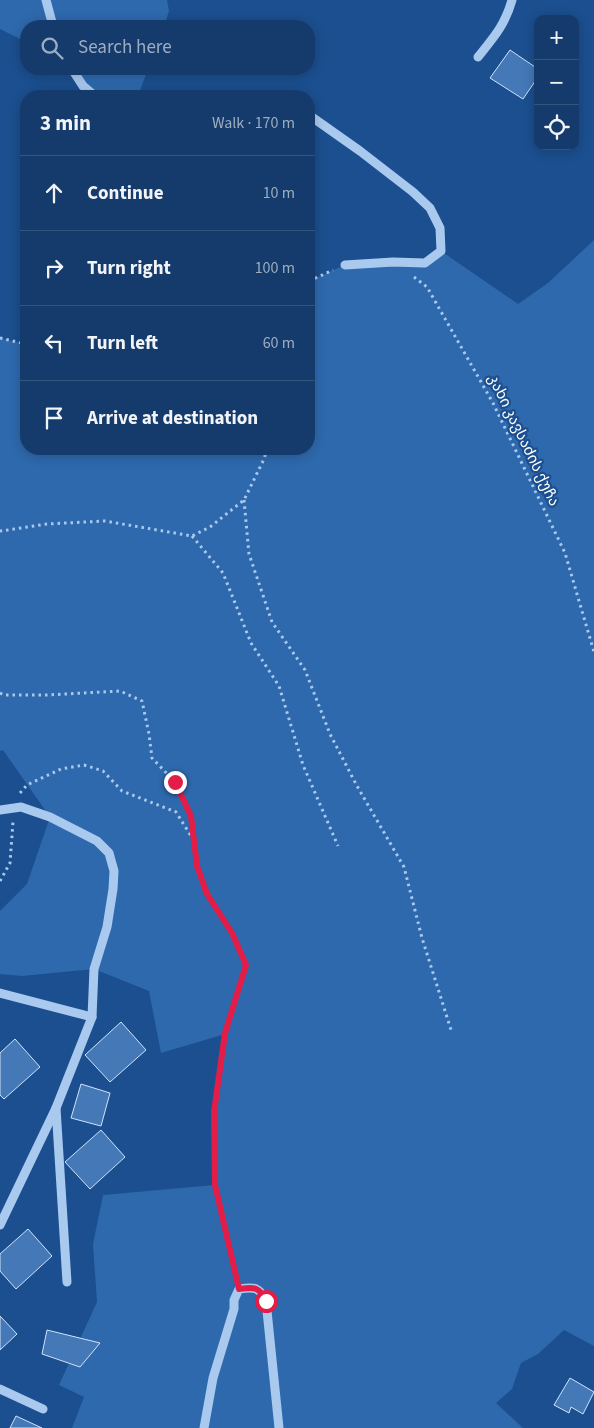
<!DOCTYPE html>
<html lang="en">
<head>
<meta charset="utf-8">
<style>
  :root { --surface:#143b6b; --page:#214673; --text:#f1f3f6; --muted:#9dadc1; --line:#33557e }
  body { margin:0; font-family:"Source Sans 3","Noto Sans Georgian",sans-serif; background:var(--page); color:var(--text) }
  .controls { position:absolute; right:15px; top:15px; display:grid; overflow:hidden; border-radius:10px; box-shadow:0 2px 12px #0003 }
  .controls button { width:45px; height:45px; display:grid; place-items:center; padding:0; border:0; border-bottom:1px solid var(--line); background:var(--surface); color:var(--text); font:25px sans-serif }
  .stop { position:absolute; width:15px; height:15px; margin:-11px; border:4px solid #e11d48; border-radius:50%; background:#fff }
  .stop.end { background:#e11d48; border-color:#fff; box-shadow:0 1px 5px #0008 }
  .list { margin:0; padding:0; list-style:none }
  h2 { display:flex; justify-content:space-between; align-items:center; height:65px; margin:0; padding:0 20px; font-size:21px }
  h2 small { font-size:16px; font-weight:400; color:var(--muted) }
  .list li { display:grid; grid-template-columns:32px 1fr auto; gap:15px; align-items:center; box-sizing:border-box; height:75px; padding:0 20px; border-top:1px solid var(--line) }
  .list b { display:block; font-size:19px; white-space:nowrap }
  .list em { font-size:16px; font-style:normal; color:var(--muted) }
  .icon { flex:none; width:28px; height:28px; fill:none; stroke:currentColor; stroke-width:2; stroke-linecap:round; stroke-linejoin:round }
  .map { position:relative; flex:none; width:594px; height:1428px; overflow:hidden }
  .search { position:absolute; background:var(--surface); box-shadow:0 2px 12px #0003; left:20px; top:20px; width:295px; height:55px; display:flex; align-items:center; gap:12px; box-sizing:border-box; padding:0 18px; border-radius:20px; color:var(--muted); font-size:19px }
  .panel { position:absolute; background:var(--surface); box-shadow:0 2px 12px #0003; left:20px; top:90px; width:295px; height:365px; border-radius:20px }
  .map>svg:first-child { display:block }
  .green { fill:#2e69ad }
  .building { fill:#4478b7; stroke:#cfe3fa }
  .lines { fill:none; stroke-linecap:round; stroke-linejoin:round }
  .path { stroke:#a9c9ee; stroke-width:3; stroke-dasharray:2.5 4; stroke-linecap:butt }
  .minor { stroke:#a9c9ee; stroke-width:9 }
  .route { stroke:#e11d48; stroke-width:6 }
  .labels { text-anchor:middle; stroke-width:4.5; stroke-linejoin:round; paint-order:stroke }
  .street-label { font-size:15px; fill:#fff; stroke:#1b4f8f }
</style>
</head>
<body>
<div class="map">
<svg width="594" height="1428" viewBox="0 0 594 1428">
  <rect width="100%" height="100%" fill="#1b4f8f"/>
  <g class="green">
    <path d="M0 0H167L169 11 164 26H26V42L0 29Z"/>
    <path d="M72 69H148L138 96H95Z"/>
    <path d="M594 240V1346L564 1330 538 1354 521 1363 512 1389 496 1403 523 1428H72L84 1397 59 1385 97 1302 93 1244 103 1195 215 1185 214 1112 225 1034 161 1053 149 991 94 969 22 976 0 974V911L27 884 50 817 3 750 0 751V338L26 344V449H309V281L345 265 425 263 441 251 518 304 548 283Z"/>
  </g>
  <g class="building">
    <path d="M510 50 538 69V77L523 99 490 78Z"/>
    <path d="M121 1022 146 1050 110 1082 85 1055Z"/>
    <path d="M15 1039 40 1067 4 1099 0 1095V1053Z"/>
    <path d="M81 1084 110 1093 101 1126 71 1118Z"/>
    <path d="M101 1130 125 1157 90 1189 65 1162Z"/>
    <path d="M28 1229 52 1256 16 1289 0 1271V1254Z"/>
    <path d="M0 1316 17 1334 0 1350Z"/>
    <path d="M47 1330 100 1343 80 1367 42 1354Z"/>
    <path d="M570 1378 594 1392 583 1414 571 1407 569 1413 554 1405Z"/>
    <path d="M16 1416 42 1428H10Z"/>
  </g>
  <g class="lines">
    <g class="path">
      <path d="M414 277 427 287 493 403 565 553 594 652"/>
      <path d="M309 281 333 270"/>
      <path d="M0 338 26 344"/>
      <path d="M244 500 249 554 272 622 305 670 330 734 357 786 404 867 422 938 452 1033"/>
      <path d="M0 530 1 531 47 524 105 521 192 536 210 527 244 500 264 459 267 449"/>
      <path d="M192 536 223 573 251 643 279 686 303 765 338 846"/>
      <path d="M0 693 4 695H47L120 691 142 701 149 734 152 758 175 782 191 816 197 866 207 894 232 933 246 965 225 1033 214 1112 215 1185 237 1276"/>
      <path d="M20 793 27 785 61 769 84 765 103 771 122 791 176 812 193 839"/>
      <path d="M0 881 10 863 13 822"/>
    </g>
    <g class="minor">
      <path d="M46 0 53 26"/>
      <path d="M478 57C494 37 505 25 512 0"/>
      <path d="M72 69 83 86 95 96"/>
      <path d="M309 115 360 151 413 192 430 208 440 228 441 251 425 263 393 262 345 265"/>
      <path d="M0 810 21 807 50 817 97 841 109 853 114 871 113 889 107 927 94 969 92 1017 56 1108 0 1225"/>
      <path d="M0 993 92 1017"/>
      <path d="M56 1108 67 1282"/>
      <path d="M0 1389 43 1409"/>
      <path d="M204 1428 213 1378 234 1309V1300L239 1289C254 1287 259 1286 266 1301L279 1428"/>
    </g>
  </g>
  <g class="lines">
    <path class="route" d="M175 782 191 816 197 866 207 894 232 933 246 965 225 1033 214 1112 215 1185 239 1289C254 1287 259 1286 266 1301"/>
  </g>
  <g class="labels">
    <g class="street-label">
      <text transform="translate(524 440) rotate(64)" y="5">კახი კავსაძის ქუჩა</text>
    </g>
  </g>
</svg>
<div class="controls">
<button>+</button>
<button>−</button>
<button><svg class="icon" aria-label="locate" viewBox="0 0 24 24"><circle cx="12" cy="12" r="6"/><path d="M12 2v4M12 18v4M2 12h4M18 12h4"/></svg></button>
</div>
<div class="stop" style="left:266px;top:1301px"></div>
<div class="stop end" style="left:175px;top:782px"></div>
<div class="search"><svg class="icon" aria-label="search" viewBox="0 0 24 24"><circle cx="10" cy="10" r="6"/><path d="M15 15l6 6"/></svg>Search here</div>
<section class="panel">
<h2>3 min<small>Walk · 170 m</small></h2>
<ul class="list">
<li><svg class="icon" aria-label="ahead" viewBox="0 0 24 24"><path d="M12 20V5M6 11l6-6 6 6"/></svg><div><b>Continue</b></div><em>10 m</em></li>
<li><svg class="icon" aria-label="right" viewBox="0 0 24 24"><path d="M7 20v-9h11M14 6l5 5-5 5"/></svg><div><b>Turn right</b></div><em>100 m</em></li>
<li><svg class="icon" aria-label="left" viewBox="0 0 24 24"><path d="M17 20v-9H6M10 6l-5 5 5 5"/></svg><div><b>Turn left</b></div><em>60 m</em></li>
<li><svg class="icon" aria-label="arrive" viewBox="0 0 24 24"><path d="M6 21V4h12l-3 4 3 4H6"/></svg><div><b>Arrive at destination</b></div></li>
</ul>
</section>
</div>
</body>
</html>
